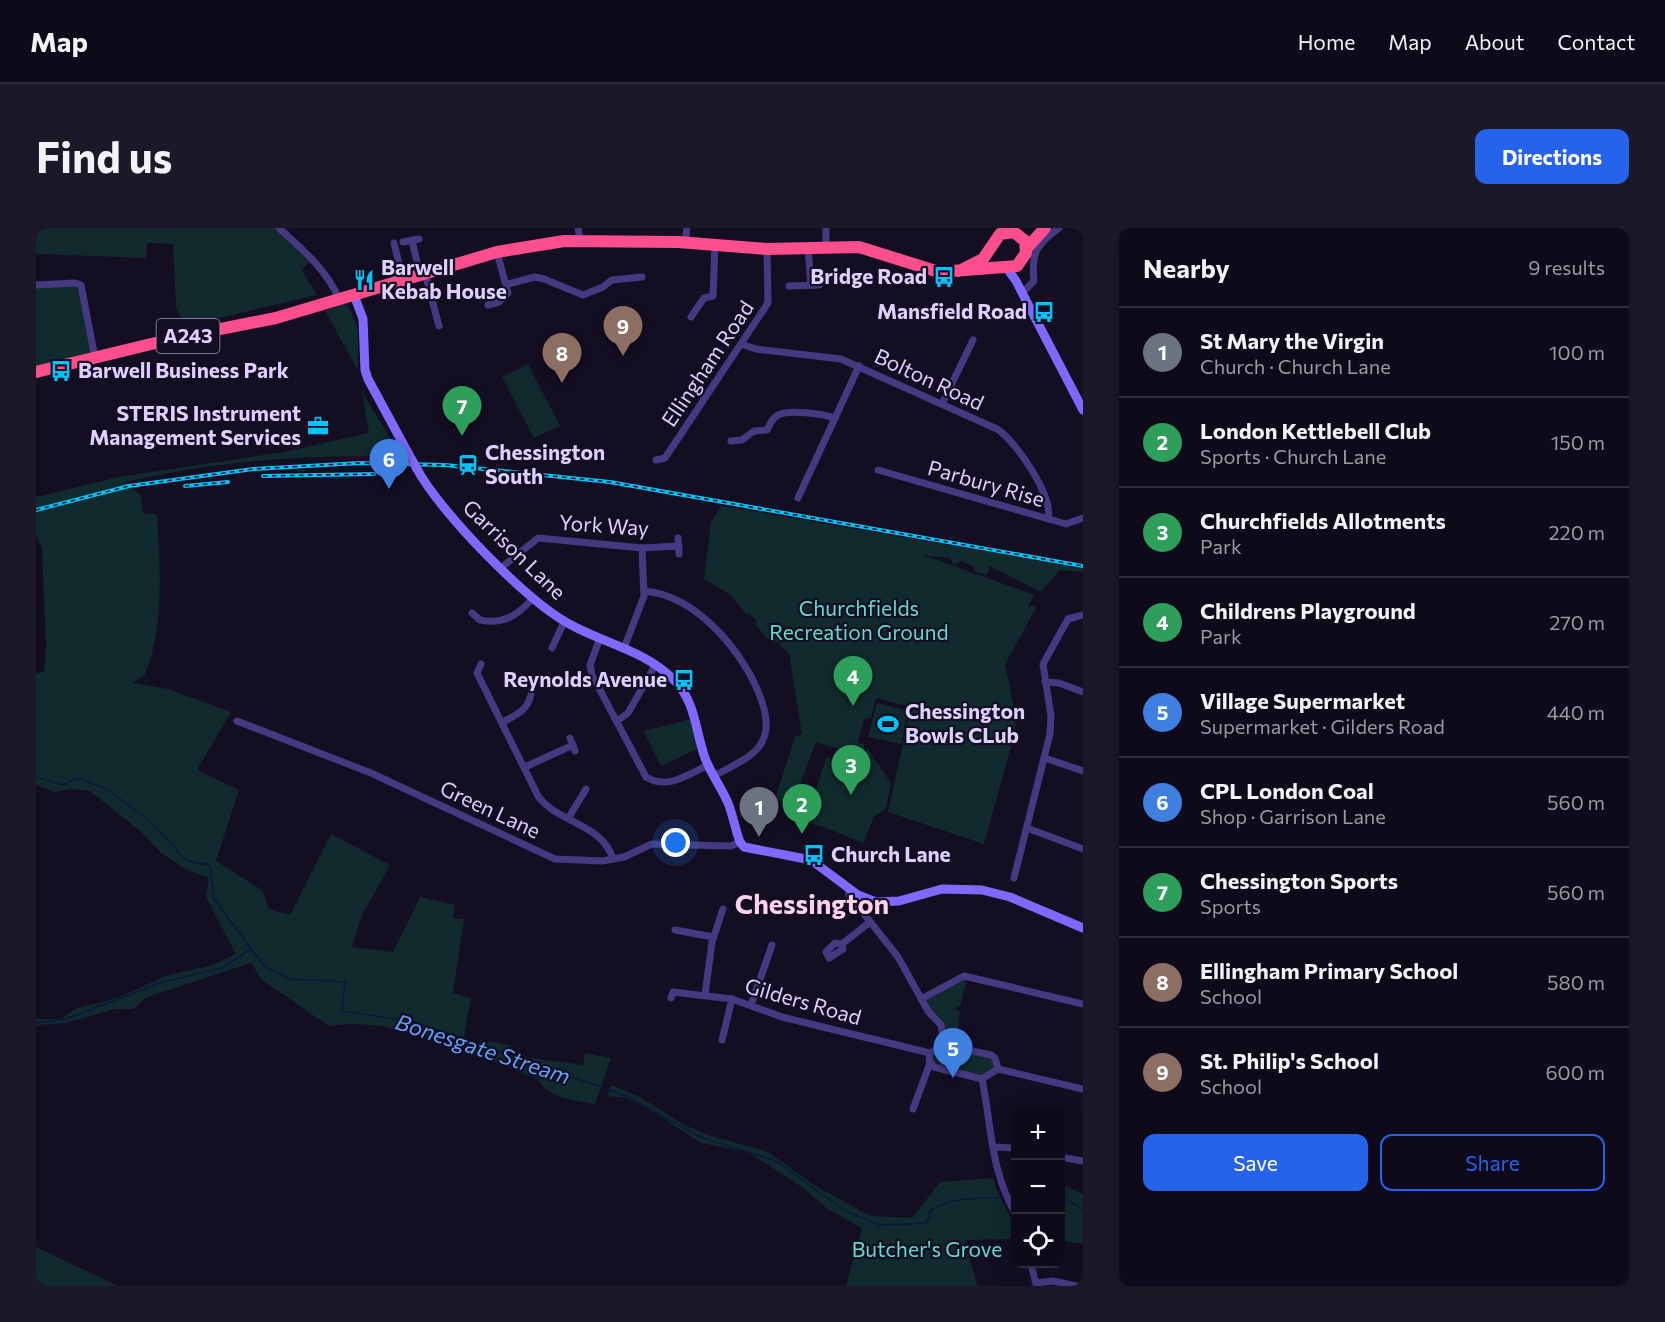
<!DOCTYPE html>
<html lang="en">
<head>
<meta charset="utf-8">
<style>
  :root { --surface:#0f0a1a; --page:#1d1827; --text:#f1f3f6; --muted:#9b9aa2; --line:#2f2b39; --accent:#2563eb }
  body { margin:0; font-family:Commissioner,sans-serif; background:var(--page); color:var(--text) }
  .controls { position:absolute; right:18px; bottom:18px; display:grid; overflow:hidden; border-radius:12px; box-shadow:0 6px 24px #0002 }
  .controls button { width:54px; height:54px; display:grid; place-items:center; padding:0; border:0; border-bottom:2px solid var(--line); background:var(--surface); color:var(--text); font:30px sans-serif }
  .you { position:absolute; left:640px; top:615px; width:21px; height:21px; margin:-15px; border:4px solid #fff; border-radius:50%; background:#1a73e8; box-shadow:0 0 0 9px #1a73e833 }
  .badge { display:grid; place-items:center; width:39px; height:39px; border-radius:50%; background:var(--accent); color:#fff; font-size:20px; font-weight:700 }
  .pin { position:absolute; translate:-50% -50px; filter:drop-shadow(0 2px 3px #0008) }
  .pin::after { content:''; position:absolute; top:32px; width:21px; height:18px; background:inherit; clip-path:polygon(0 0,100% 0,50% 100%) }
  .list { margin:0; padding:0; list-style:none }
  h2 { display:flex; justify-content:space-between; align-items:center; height:78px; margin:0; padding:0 24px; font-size:26px }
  h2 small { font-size:20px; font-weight:400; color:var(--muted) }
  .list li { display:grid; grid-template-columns:39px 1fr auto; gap:18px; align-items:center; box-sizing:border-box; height:90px; padding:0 24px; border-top:2px solid var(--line) }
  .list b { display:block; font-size:22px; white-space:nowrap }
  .list p { margin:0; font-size:20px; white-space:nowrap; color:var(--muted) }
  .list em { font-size:20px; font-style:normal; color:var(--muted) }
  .actions { display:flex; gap:12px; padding:18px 24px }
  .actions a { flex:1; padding:14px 0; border:2px solid var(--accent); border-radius:12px; text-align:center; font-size:21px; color:var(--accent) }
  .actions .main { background:var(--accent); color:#fff }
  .icon { flex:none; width:33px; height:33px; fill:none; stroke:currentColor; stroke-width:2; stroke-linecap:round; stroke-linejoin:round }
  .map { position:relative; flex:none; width:1047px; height:1058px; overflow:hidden; border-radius:12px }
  header { display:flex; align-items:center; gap:36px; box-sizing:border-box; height:84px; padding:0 30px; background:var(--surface); border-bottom:2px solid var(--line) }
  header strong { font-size:28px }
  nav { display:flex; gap:33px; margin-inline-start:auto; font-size:21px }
  .intro { display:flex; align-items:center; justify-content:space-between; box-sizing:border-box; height:144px; padding:0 36px }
  h1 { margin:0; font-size:42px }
  .button { padding:15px 27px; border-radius:12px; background:var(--accent); color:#fff; font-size:21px; font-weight:700 }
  main { display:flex; gap:36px; padding:0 36px }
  aside { flex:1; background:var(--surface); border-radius:12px; box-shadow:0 6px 24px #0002 }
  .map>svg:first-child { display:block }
  .green { fill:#112a2d }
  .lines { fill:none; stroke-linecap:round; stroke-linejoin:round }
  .stream { stroke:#0a1740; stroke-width:1.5 }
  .street { stroke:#453a81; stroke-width:7 }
  .secondary { stroke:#7f69fd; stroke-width:9 }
  .highway { stroke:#fc4e8c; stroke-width:12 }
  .rail-casing { stroke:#04c2f7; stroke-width:4 }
  .rail { stroke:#140e23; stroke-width:1.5; stroke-dasharray:4.5; stroke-linecap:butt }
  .secondary-bridge { stroke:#7f69fd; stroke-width:9 }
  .labels { text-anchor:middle; stroke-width:4.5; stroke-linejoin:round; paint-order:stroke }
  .shield { fill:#140e23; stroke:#a096bc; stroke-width:1.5 }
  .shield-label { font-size:20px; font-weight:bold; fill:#dcd1fe }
  .poi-label { font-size:21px; font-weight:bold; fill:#dcd1fe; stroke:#140e23; text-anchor:start }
  .street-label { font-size:21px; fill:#dcd1fe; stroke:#140e23 }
  .park-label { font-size:21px; fill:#5eddcd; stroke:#140e23 }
  .water-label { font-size:22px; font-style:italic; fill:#61a2fd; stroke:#140e23 }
  .district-label { font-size:27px; font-weight:bold; fill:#fed3e9; stroke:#140e23 }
</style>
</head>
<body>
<header>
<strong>Map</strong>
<nav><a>Home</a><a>Map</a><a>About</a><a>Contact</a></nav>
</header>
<div class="intro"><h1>Find us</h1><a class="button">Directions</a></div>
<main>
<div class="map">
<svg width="1047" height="1058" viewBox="0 0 1047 1058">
  <rect width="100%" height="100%" fill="#140e23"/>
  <g class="green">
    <path d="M0 0H239L274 34 265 41 281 67 149 98 140 78 137 16 111 15 110 30 0 26Z"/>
    <path d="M41 58 45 63 56 127 0 140V59Z"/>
    <path d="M307 76 312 77 322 101V143L289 82Z"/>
    <path d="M492 136 524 198 498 210 466 149Z"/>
    <path d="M326 164 366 229C275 226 179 233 89 254L105 268 107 285 121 286C124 338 129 398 109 446L97 455 132 461 195 484 161 542 203 562 180 633 226 662 233 681 254 687 295 606 354 637 325 689 316 719 357 724 384 669 419 677 417 690 428 691 417 765 435 770 427 813 443 817 444 812 474 817 472 827 547 837 549 825 575 830 559 876C538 872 512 871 502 851 435 826 364 788 293 798L226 752 215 735 111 769 97 781H78L30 795 0 797V791H25L39 781 81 770 130 748 177 737 200 726 170 669 173 650 151 642 125 625 104 603 54 563 34 561 19 564 0 557V445L8 444 10 418 6 320 0 308V269L83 249 248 224 333 205Z"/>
    <path d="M685 278 1047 340V344L1024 342 1005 364 954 338 951 347 939 344 937 338 926 333 918 337 913 330 887 327 998 367 991 380 998 377 1000 380 969 436 980 490 978 508 948 616 852 584 875 479 840 470 835 489 828 491 822 515 829 516 826 528 780 514 756 577 739 571 759 509 766 506 753 426 741 414 735 415 719 396 721 393 713 385 710 386 695 367 668 351 675 294Z"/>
    <path d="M841 475 872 483 865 516 832 509Z"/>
    <path d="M656 491 661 521 625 538 607 503Z"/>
    <path d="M831 520 855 555 850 580 838 589 827 615 788 599 770 594 790 530 828 531Z"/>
    <path d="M932 748 924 779H921L920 782 924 784C921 796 923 806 921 818L955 827 961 836 951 849 898 839 893 828 908 817 907 803 885 771Z"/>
    <path d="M575 857 604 869 648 897 672 907 732 924 778 957 834 988 876 990 904 954 957 950C962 971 980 991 979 1011L929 1012C930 1029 939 1041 941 1058H810L826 1000 792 981 766 959 712 924 665 915 619 885 591 870 571 868Z"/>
    <path d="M1024 955 1047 966V1016L1025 1013Z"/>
    <path d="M0 1019 82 1058H0Z"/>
  </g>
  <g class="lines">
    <g class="stream">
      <path d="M0 549 27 557 41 550 71 561 115 594 151 633 174 637 178 671 229 739 255 751 309 754 306 783 378 794 591 868 664 909 740 933 809 983 844 997 891 995 895 982C920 968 941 971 969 969"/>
      <path d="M0 795 30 791 124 755 186 740 215 721"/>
      <path d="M1024 968 1047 981"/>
      <path d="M974 969H980"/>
    </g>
    <g class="street">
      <path d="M243 0C266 21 291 42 303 71"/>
      <path d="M542 0 544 11"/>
      <path d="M376 12 384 47"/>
      <path d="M367 14 383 11"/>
      <path d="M649 14 651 0"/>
      <path d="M358 15 367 52"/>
      <path d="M790 19V0"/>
      <path d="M772 20 775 57"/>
      <path d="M389 45 403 98"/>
      <path d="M472 56 499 49 508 51 547 67 567 59 576 52 606 49"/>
      <path d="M0 57 39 55 45 57 59 130"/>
      <path d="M753 58 783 57"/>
      <path d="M990 61 998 53C995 25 1000 17 1023 0"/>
      <path d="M452 77 463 74 472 65 461 24"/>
      <path d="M655 89 668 70 677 68 679 16"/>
      <path d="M705 116 720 121 805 131 961 201C980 213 1018 269 1012 291"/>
      <path d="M906 176 937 112"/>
      <path d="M695 213 706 212 718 203 731 202C734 196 736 190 742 187 753 181 788 186 799 190"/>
      <path d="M620 232 629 230 732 75 731 21"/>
      <path d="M842 242 1030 296 1047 290"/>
      <path d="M762 270 823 138"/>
      <path d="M642 310 643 326"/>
      <path d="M465 340 502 310 606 320 643 318"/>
      <path d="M608 363C661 367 710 426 726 474 730 486 733 501 726 514 718 530 693 539 678 548"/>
      <path d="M436 385 444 392C468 397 482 387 497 370"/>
      <path d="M564 410 554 437 556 447 610 549C632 562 651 547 672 537"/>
      <path d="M516 420 528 394"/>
      <path d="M588 420 608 368 606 320"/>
      <path d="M445 436 441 445 502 568C521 595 566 595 577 631"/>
      <path d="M1009 454 1023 455 1047 464"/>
      <path d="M201 493 335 545 519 631 567 633 588 629 616 616 695 618 704 614"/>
      <path d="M581 493 592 485 620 436"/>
      <path d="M467 494C484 485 494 481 496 460"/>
      <path d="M534 510 539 523"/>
      <path d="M1009 530 1047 543"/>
      <path d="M489 539 537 517"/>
      <path d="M533 589 550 561"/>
      <path d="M991 600 1047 621"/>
      <path d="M978 650 1014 506 1015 488 1007 436 1032 391 1047 387"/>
      <path d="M812 659 813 667 862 729 892 783 905 797 908 817"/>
      <path d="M639 702 677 709"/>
      <path d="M799 715 806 716 807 721 793 730 790 724Z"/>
      <path d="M806 716 834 694"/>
      <path d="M669 767 676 714 687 681"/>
      <path d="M635 770 637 764 696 771 746 789 894 825"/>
      <path d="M885 771 928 748 1047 776"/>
      <path d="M715 777 736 717"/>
      <path d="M686 812 696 771"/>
      <path d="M908 817 955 827 959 830 962 841 946 851 898 839 893 832 894 825Z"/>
      <path d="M962 841 1047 861"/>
      <path d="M946 851C956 900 954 941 980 987"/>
      <path d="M877 881 894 835"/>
      <path d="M957 919 980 920"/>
      <path d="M1024 929 1047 933"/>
      <path d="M995 1036 1000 1056"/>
      <path d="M1000 1055 1017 1053 1040 1058"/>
    </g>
    <g class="secondary">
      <path d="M970 39 980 53 1047 182"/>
      <path d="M318 67 327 91 329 142 332 151 372 225"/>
      <path d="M381 241C404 284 493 376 537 398 571 416 609 423 637 451 660 473 659 502 669 530 675 546 685 559 692 575 697 587 699 601 704 614L708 619 775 632 822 667 840 674 863 673 906 661 946 662 974 669 1047 700"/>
    </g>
    <g class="highway">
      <path d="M991 20 1009 0"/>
      <path d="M0 144 144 109 240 90 461 24 528 13 642 14 731 21 823 19 903 44 981 38 990 25 989 13 978 4 964 6 947 31 923 43"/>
    </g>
    <defs>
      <g id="rail">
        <path d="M227 248 338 246"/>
        <path d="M149 258 192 254"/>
        <path d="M0 282 93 258 217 241 324 235 409 237 574 254 1047 338"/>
      </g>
    </defs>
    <use href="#rail" class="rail-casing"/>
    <use href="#rail" class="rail"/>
    <path class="secondary-bridge" d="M372 225 381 241"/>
  </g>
  <defs>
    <symbol id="bus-bare" viewBox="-9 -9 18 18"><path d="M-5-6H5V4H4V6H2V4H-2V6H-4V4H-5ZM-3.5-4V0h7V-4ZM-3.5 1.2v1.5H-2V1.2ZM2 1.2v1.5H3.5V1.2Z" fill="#04c2f7" stroke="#140e23" stroke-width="2.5" paint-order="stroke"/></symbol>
    <symbol id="restaurant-bare" viewBox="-9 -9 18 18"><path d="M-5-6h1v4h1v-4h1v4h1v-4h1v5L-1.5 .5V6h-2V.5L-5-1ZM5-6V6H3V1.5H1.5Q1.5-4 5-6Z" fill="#04c2f7" stroke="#140e23" stroke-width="2.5" paint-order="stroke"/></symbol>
    <symbol id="office-bare" viewBox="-9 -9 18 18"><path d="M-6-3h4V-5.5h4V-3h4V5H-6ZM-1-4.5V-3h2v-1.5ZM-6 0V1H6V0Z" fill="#04c2f7" stroke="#140e23" stroke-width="2.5" paint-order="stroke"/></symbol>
    <symbol id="station-bare" viewBox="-9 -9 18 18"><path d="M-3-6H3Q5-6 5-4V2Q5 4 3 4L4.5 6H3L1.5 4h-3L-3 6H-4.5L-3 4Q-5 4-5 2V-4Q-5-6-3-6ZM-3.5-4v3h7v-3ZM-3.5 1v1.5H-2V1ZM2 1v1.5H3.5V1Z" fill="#04c2f7" stroke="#140e23" stroke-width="2.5" paint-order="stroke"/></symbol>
    <symbol id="stadium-bare" viewBox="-9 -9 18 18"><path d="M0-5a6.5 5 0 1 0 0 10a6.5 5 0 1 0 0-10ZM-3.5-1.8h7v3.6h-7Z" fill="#04c2f7" stroke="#140e23" stroke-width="2.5" paint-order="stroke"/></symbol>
  </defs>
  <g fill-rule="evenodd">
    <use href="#bus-bare" x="893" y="34" width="30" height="30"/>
    <use href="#restaurant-bare" x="313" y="37" width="30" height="30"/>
    <use href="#bus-bare" x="993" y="69" width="30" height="30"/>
    <use href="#bus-bare" x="10" y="128" width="30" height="30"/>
    <use href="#office-bare" x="267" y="183" width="30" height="30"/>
    <use href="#station-bare" x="417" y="222" width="30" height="30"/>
    <use href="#bus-bare" x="633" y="437" width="30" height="30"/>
    <use href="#stadium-bare" x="837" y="481" width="30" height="30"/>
    <use href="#bus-bare" x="763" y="612" width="30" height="30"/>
  </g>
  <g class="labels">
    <rect class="shield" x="120.5" y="91" width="63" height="34" rx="4.5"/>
    <g class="shield-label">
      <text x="152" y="115">A243</text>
    </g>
    <g class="poi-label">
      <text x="345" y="47">Barwell<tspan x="345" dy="24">Kebab House</tspan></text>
      <text x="891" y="56" text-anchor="end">Bridge Road</text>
      <text x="991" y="91" text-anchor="end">Mansfield Road</text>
      <text x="42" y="150">Barwell Business Park</text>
      <text x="265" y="193" text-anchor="end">STERIS Instrument<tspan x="265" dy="24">Management Services</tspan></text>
      <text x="449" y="232">Chessington<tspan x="449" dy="24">South</tspan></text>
      <text x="631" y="459" text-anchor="end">Reynolds Avenue</text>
      <text x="869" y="491">Chessington<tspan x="869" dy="24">Bowls CLub</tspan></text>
      <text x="795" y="634">Church Lane</text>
    </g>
    <g class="street-label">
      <text transform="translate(672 136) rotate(-56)" y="7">Ellingham Road</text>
      <text transform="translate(893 152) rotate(25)" y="7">Bolton Road</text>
      <text transform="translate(950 256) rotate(16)" y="7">Parbury Rise</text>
      <text transform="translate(568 298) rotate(4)" y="7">York Way</text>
      <text transform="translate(478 322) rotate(44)" y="7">Garrison Lane</text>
      <text transform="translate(454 582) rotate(25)" y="7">Green Lane</text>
      <text transform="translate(767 774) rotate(16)" y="7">Gilders Road</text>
    </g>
    <g class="park-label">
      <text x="823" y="388">Churchfields<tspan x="823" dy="24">Recreation Ground</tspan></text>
      <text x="891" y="1029">Butcher's Grove</text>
    </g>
    <g class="water-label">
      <text transform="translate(447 821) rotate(18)" y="8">Bonesgate Stream</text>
    </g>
    <g class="district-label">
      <text x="776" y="686">Chessington</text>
    </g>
  </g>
</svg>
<div class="controls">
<button>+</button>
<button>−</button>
<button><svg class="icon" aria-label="locate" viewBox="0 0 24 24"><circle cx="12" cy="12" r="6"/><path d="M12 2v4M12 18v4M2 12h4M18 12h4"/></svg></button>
</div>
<div class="you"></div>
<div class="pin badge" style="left:723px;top:609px;background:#6b7280">1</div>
<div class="pin badge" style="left:766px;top:606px;background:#2e9e5b">2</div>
<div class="pin badge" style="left:815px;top:567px;background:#2e9e5b">3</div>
<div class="pin badge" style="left:817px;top:478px;background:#2e9e5b">4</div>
<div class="pin badge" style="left:917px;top:850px;background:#3f7fe0">5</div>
<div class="pin badge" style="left:353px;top:261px;background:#3f7fe0">6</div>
<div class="pin badge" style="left:426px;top:208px;background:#2e9e5b">7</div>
<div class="pin badge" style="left:526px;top:155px;background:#8d6e63">8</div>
<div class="pin badge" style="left:587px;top:128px;background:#8d6e63">9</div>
</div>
<aside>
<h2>Nearby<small>9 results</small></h2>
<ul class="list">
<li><span class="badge" style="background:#6b7280">1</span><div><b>St Mary the Virgin</b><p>Church · Church Lane</p></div><em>100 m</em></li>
<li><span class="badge" style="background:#2e9e5b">2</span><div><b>London Kettlebell Club</b><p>Sports · Church Lane</p></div><em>150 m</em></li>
<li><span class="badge" style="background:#2e9e5b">3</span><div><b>Churchfields Allotments</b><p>Park</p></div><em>220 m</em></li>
<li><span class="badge" style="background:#2e9e5b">4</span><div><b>Childrens Playground</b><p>Park</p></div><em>270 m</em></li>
<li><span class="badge" style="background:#3f7fe0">5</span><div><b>Village Supermarket</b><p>Supermarket · Gilders Road</p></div><em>440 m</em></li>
<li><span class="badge" style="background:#3f7fe0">6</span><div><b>CPL London Coal</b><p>Shop · Garrison Lane</p></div><em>560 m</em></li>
<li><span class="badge" style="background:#2e9e5b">7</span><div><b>Chessington Sports</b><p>Sports</p></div><em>560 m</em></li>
<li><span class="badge" style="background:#8d6e63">8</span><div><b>Ellingham Primary School</b><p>School</p></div><em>580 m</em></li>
<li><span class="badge" style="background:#8d6e63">9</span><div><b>St. Philip's School</b><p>School</p></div><em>600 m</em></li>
</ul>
<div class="actions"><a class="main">Save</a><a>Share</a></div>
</aside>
</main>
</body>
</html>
